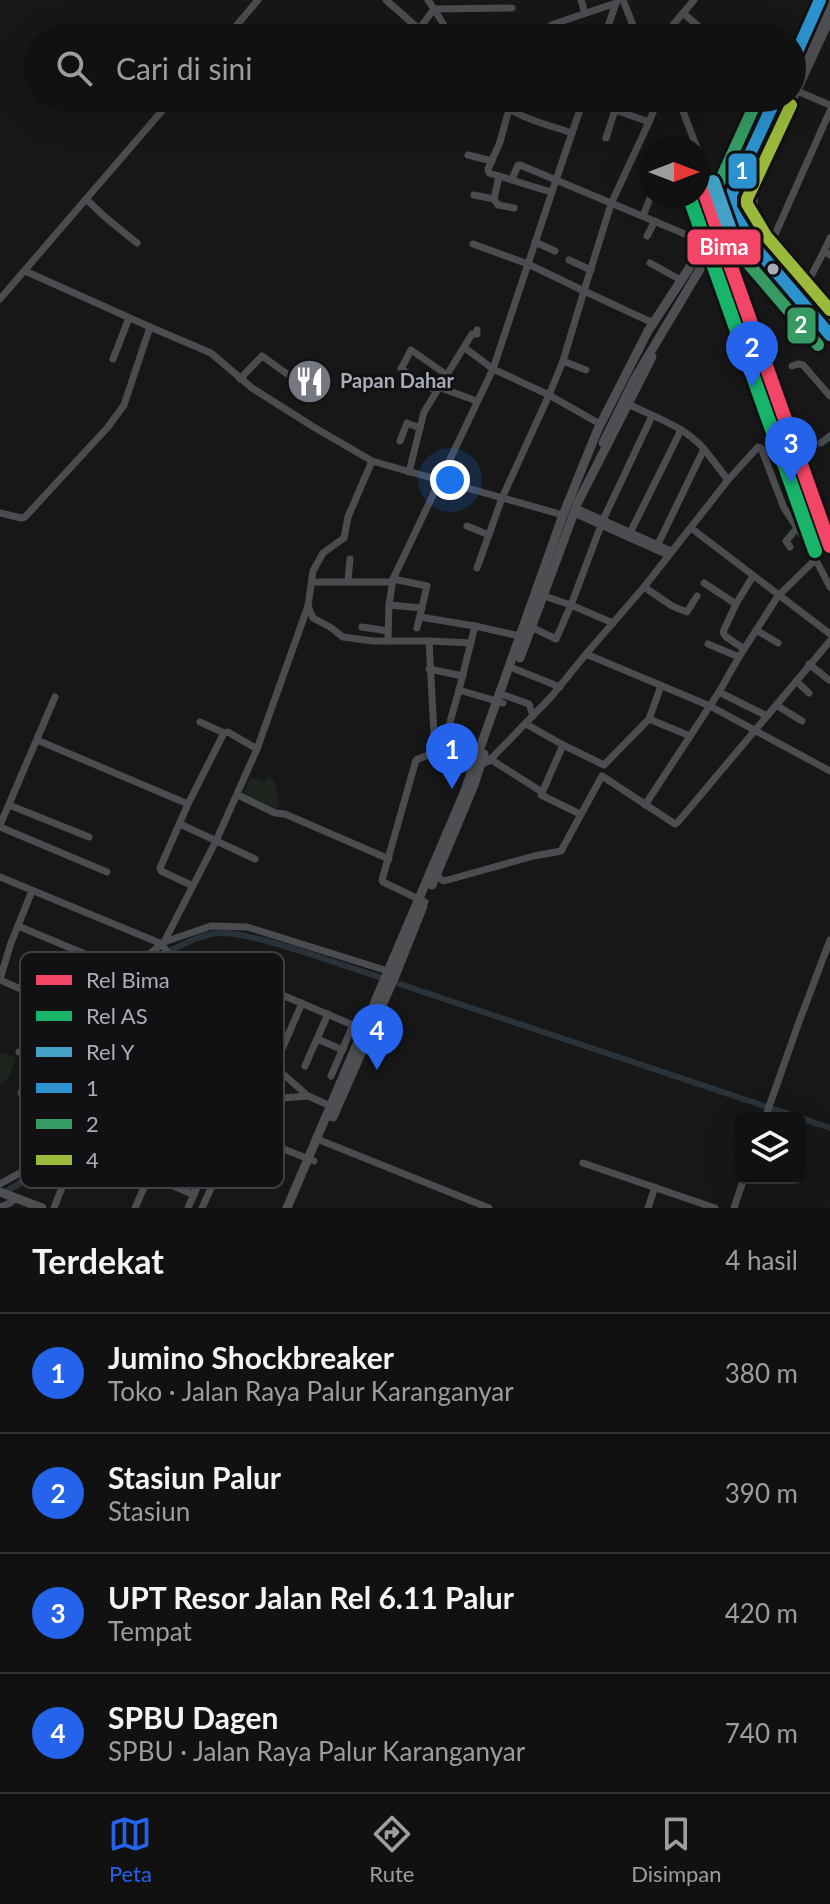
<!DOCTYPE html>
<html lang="id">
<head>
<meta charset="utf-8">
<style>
  :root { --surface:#111; --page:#1e1f1f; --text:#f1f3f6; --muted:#9c9d9f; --line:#303131; --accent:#2563eb }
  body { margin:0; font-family:Lato,sans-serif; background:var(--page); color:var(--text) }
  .controls { position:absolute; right:24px; bottom:24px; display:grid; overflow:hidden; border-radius:12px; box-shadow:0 8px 32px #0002 }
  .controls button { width:72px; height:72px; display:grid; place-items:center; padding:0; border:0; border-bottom:2px solid var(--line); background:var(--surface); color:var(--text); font:40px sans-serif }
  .compass { position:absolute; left:638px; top:136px; width:72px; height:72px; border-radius:50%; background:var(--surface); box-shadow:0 8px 32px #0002; rotate:90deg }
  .you { position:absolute; left:450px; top:480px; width:28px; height:28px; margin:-20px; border:6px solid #fff; border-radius:50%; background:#1a73e8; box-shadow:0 0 0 12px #1a73e833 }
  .badge { display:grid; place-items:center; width:52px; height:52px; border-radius:50%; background:var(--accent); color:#fff; font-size:26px; font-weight:700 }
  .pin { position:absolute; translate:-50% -66px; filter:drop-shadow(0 2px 4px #0008) }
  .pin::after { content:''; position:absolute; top:42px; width:28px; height:24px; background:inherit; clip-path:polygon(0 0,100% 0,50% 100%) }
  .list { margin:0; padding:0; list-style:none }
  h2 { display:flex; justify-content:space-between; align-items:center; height:104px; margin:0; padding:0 32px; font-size:34px }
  h2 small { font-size:26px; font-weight:400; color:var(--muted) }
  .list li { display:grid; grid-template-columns:52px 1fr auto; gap:24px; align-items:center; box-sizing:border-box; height:120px; padding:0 32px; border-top:2px solid var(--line) }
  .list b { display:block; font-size:30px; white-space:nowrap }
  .list p { margin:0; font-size:26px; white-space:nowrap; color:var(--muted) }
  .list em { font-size:26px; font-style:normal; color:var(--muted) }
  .icon { flex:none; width:44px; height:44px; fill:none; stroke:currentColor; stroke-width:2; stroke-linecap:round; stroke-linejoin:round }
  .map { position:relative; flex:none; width:830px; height:1208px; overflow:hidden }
  .search { position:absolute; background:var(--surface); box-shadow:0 8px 32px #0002; left:24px; right:24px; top:24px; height:88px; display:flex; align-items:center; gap:20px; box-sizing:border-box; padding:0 28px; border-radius:44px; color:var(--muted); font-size:30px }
  .sheet { height:584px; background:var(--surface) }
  nav { display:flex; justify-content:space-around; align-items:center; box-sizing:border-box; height:112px; border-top:2px solid var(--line); background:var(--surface); font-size:22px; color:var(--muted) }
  nav a { display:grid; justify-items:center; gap:4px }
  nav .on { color:var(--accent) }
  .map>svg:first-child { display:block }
  .green { fill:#1d241e }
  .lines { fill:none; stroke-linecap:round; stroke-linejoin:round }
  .canal { stroke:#2a3239; stroke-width:6 }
  .minor { stroke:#4b4c50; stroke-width:7 }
  .major { stroke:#4d4f52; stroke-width:9 }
  .highway { stroke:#4e4e51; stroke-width:10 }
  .major-bridge { stroke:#4d4f52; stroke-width:9 }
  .bus-1-casing { stroke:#111113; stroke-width:18 }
  .bus-2-casing { stroke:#111113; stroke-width:18 }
  .bus-3-casing { stroke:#111113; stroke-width:18 }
  .bus-1 { stroke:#2c92cd; stroke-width:12 }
  .bus-2 { stroke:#359b63; stroke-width:12 }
  .bus-3 { stroke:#9bba3b; stroke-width:12 }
  .rail-1-casing { stroke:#111113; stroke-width:20 }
  .rail-2-casing { stroke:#111113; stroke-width:20 }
  .rail-3-casing { stroke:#111113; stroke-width:20 }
  .rail-1 { stroke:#f34667; stroke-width:14 }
  .rail-2 { stroke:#17b46a; stroke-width:14 }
  .rail-3 { stroke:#43a2c5; stroke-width:14 }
  .bus-dot { fill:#a8adb8; stroke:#111113; stroke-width:3 }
  .labels { text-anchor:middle; stroke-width:6; stroke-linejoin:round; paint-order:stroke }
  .poi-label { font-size:20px; font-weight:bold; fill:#a8adb8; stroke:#111113; text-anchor:start }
  .key { fill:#111113; stroke:#3e4045; stroke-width:2 }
  .key-label { font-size:22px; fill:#a8adb8 }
  .line-badge { stroke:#111113; stroke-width:3 }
  .badge-label { font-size:22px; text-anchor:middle; font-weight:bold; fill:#fff }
</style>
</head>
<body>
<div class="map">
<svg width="830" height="1208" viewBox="0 0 830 1208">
  <rect width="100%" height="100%" fill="#171717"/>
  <g class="green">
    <path d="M269 776 275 782 280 807 275 809 254 800 244 793 250 777 264 782Z"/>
    <path d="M0 1052 16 1057C13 1067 10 1080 0 1085Z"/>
  </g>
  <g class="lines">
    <path class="canal" d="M3 1193C25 1181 44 1170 58 1148L131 985C136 979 141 972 147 966 160 954 202 933 220 933 245 933 280 945 304 952L830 1128"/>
    <g class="minor">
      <path d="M386 0 419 29 434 9 428 0"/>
      <path d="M581 0 585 13"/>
      <path d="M623 0 638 38"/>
      <path d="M683 13 712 38"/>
      <path d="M551 25 616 3 618 0"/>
      <path d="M226 38 258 0"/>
      <path d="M452 38 434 9 512 8"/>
      <path d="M604 38 616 3"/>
      <path d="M662 38 694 0"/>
      <path d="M797 91 830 105"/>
      <path d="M495 98C516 118 546 124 572 133"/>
      <path d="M584 98 556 180 704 242"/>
      <path d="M678 98 697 148"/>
      <path d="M509 109 500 142 488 169 489 173 551 192"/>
      <path d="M649 122 659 98"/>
      <path d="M606 138 615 110"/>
      <path d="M698 152 721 213"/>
      <path d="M468 155 492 161"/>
      <path d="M512 179 518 165H520L556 180 528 264 584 291 611 204 649 122 584 99"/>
      <path d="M474 195 494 199 498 205 514 208"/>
      <path d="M86 199 105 217 137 243"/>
      <path d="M494 199 499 176"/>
      <path d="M643 216 651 196"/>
      <path d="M647 236 655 221"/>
      <path d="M535 242 555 251"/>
      <path d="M769 248 830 111"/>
      <path d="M824 251 830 238"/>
      <path d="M569 260 591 270"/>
      <path d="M650 263 681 280"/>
      <path d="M25 271 150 327"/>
      <path d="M801 291 808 282 824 251 830 255"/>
      <path d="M0 299 173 98"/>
      <path d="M465 348 493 369 549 395 600 424"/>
      <path d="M113 359 129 318"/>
      <path d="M563 361 586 370"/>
      <path d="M792 366 798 364 803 365 830 396"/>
      <path d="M240 379 262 356 318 396"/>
      <path d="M438 387 477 401"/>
      <path d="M436 391 401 369 411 350 447 375"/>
      <path d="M628 404C654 417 684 426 704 449L658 544"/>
      <path d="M400 441 407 423 420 428"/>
      <path d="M821 443 830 436"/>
      <path d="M704 449 728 480"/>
      <path d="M409 472 424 412 472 334H477V330"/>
      <path d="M576 508 671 551"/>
      <path d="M0 513 21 518 25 517 108 427 124 405 150 327 211 353 252 388 312 426 372 461 563 515"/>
      <path d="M574 513 668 555"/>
      <path d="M467 526 489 535"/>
      <path d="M691 528 830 634"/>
      <path d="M628 537 681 430"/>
      <path d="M790 547 786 541 798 527"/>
      <path d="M477 568 502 498 549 395 563 361 584 291 653 323"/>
      <path d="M393 579 427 586 417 628"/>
      <path d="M348 581 350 559"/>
      <path d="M313 582H392"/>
      <path d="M704 583 736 604"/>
      <path d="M644 587 672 606 687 612 697 596"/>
      <path d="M541 595 571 605 613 623"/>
      <path d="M389 605 422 608"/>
      <path d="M308 606 313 618 330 627 343 637 373 641H429L435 752"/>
      <path d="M420 617 475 626 524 637"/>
      <path d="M527 625 556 639 571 605 603 520 652 416"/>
      <path d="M475 626 459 690 503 703"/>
      <path d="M362 627 388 631"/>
      <path d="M756 630 778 643"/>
      <path d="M388 641 389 605 393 579 493 369 528 264 473 244"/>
      <path d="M429 641 471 643"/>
      <path d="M708 644 739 657"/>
      <path d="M744 649 725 636 723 632 736 604 753 576"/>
      <path d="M586 654 644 587 728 480 758 447 761 448 784 508 806 541 830 587"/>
      <path d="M809 664 829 680"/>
      <path d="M510 667 560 687"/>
      <path d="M429 669 463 676"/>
      <path d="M796 681 809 693"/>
      <path d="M719 692 767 716"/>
      <path d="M501 694 529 704 533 716"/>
      <path d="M776 705 802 721"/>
      <path d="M649 719 690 736"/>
      <path d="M200 722 224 733"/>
      <path d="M450 722 459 690"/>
      <path d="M526 724 563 745 604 765 649 719 661 686"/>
      <path d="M37 740 188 804"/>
      <path d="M563 745 541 795 580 814"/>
      <path d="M257 749 308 606 313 571 323 553 344 538 348 517 372 461"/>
      <path d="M490 759 542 792"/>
      <path d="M238 795 275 813 285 814 389 859"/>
      <path d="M9 805 89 837"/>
      <path d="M645 805 719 692 739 657 778 596 816 559"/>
      <path d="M180 824 255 859"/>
      <path d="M0 825 55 697"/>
      <path d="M0 827 107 872"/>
      <path d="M434 875 444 881 534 856 561 851 602 776 672 822 675 824 678 822 830 641"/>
      <path d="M0 877 162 944 172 960 190 956 367 1031"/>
      <path d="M425 902 383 882 382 880 416 760 435 752C453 758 471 770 489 761L551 697 586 654 710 706 830 771"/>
      <path d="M18 926 128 972"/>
      <path d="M164 942 211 926 247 927 388 971"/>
      <path d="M0 979 11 943 32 891"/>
      <path d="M0 980 57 1005 21 1093 64 1113"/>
      <path d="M141 999 151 1004 158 987V981L187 995"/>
      <path d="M180 1013 192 983"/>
      <path d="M206 1029 228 972"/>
      <path d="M46 1030 93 1050"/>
      <path d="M229 1039 251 981"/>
      <path d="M317 1039 343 1050"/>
      <path d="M255 1043 271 1049 283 1047 302 1003"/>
      <path d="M19 1052 35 1057"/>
      <path d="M111 1062C132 1073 153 1079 145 1107L138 1108 102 1092 100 1089 137 1005 154 983 158 981 162 973 172 960"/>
      <path d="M305 1066 328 1014"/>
      <path d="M147 1074 170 1015 253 1049 276 992"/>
      <path d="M331 1076 353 1025"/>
      <path d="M44 1104 71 1041"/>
      <path d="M765 1118 799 1022 830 940"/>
      <path d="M254 1138 282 1073 308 1096 335 1108"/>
      <path d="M317 1139 489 1208"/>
      <path d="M163 1142 220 1167"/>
      <path d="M583 1163 715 1208"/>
      <path d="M149 1175 194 1195"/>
      <path d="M0 1184 25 1170 48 1147 60 1124 117 993 128 972 164 942 216 841 257 749 228 732 224 733 188 804 160 868 161 871 193 886"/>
      <path d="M0 1207 10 1203 16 1198"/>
      <path d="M54 1208 90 1116 141 1139 131 1161 81 1140"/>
      <path d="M135 1208 179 1108 314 1161"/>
      <path d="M188 1208 224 1125"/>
      <path d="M202 1208 237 1130 256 1095 261 1094 271 1099 308 1096"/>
      <path d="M648 1208 655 1187"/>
      <path d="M734 1208 744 1178"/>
    </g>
    <g class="major">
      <path d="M799 74 830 4"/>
      <path d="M721 241 736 217"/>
      <path d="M520 658 578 502 652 357"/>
      <path d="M432 885 474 785 484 754"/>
      <path d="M333 1117 395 976 423 906"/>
      <path d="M0 1192 42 1208"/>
      <path d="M287 1208 464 793 563 515 598 429 648 331 688 270 731 195"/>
    </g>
    <g class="highway">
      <path d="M830 17 759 171C757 177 754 183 753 189 747 241 800 286 830 321"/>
      <path d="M792 63 820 0"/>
      <path d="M776 98 731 195V208L754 246 830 335"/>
      <path d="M736 217 753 189"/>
      <path d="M724 237 736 234 749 242"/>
    </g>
    <path class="major-bridge" d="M603 443 635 378 712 249 747 185 788 98"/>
    <defs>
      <g id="bus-1">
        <path d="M792 63 820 0"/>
        <path d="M776 98 731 195V208L754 246 830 335"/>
      </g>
      <path id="bus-2" d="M758 98 716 190V212L741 255 818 345"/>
      <path id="bus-3" d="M791 105 747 199V204L767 237 830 310"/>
    </defs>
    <use href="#bus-1" class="bus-1-casing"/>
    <use href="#bus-2" class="bus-2-casing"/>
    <use href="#bus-3" class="bus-3-casing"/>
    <use href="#bus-1" class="bus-1"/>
    <use href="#bus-2" class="bus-2"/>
    <use href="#bus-3" class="bus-3"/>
    <defs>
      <path id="rail-1" d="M698 174 830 546"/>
      <path id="rail-2" d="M689 196 815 551"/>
      <path id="rail-3" d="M713 182 736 247"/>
    </defs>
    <use href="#rail-1" class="rail-1-casing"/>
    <use href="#rail-2" class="rail-2-casing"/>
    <use href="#rail-3" class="rail-3-casing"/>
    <use href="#rail-1" class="rail-1"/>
    <use href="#rail-2" class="rail-2"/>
    <use href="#rail-3" class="rail-3"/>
  </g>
  <defs>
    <symbol id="restaurant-disc" viewBox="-11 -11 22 22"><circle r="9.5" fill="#757880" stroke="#111113"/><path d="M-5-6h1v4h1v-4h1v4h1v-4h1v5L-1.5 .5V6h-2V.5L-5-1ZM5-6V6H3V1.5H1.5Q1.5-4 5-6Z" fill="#fff"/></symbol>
  </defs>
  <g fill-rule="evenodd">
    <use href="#restaurant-disc" x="284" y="356" width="51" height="51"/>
  </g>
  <circle class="bus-dot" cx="773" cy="269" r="7"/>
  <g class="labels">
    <g class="poi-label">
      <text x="340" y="388">Papan Dahar</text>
    </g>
  </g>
  <rect x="20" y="952" width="264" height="236" rx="12" class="key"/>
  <rect x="36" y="975" width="36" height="10" fill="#f34667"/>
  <rect x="36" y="1011" width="36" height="10" fill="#17b46a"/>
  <rect x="36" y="1047" width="36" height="10" fill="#43a2c5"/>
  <rect x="36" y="1083" width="36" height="10" fill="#2c92cd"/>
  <rect x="36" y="1119" width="36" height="10" fill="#359b63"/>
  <rect x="36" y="1155" width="36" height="10" fill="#9bba3b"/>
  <g class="key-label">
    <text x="86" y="988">Rel Bima</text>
    <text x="86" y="1024">Rel AS</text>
    <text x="86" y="1060">Rel Y</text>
    <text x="86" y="1096">1</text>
    <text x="86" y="1132">2</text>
    <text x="86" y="1168">4</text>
  </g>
  <g class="line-badge">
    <rect x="727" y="152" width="31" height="38" rx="8" fill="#2c92cd"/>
    <rect x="686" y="228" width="76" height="38" rx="8" fill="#f34667"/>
    <rect x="786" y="306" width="31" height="39" rx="8" fill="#359b63"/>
  </g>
  <g class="badge-label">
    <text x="742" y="179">1</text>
    <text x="724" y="255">Bima</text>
    <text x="801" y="333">2</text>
  </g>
</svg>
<div class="controls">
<button><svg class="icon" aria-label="layers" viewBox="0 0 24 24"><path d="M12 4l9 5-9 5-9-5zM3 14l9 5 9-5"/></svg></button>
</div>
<svg class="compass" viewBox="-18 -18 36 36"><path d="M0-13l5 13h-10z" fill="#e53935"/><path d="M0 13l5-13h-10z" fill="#9c9d9f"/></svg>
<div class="you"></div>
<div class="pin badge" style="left:452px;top:789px">1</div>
<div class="pin badge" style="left:752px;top:387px">2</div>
<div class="pin badge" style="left:791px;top:483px">3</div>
<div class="pin badge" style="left:377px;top:1070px">4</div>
<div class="search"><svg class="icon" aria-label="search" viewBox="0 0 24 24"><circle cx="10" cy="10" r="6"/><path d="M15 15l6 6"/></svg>Cari di sini</div>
</div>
<section class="sheet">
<h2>Terdekat<small>4 hasil</small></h2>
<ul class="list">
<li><span class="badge">1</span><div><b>Jumino Shockbreaker</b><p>Toko · Jalan Raya Palur Karanganyar</p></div><em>380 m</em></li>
<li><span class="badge">2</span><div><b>Stasiun Palur</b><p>Stasiun</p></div><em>390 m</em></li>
<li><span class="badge">3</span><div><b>UPT Resor Jalan Rel 6.11 Palur</b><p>Tempat</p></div><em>420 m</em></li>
<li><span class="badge">4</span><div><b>SPBU Dagen</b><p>SPBU · Jalan Raya Palur Karanganyar</p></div><em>740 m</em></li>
</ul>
</section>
<nav>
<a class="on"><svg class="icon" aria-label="map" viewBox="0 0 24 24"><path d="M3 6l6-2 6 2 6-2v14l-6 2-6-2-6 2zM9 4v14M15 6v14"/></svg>Peta</a>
<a><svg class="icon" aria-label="directions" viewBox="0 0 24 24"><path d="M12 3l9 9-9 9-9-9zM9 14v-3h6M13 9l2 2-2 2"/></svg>Rute</a>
<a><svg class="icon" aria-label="saved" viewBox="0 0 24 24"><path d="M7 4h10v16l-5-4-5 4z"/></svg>Disimpan</a>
</nav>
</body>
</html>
